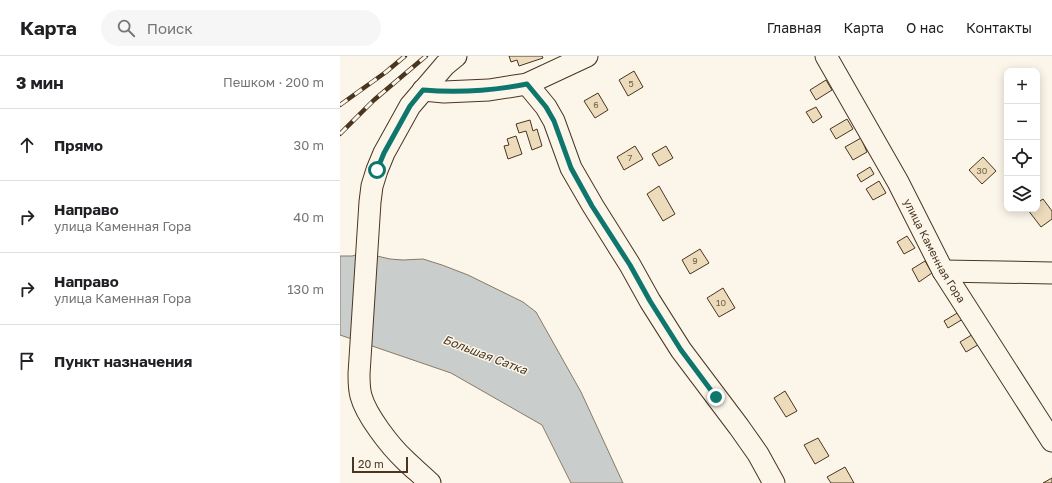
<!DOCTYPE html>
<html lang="ru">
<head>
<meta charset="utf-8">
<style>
  :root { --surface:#fff; --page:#f6f6f6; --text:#202124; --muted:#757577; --line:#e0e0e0 }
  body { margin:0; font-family:"Golos Text",sans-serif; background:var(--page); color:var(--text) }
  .controls { position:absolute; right:12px; top:12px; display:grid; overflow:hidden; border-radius:8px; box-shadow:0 2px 10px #0003 }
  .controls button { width:36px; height:36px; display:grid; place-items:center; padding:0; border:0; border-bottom:1px solid var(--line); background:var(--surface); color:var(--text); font:20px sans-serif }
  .scale { position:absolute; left:12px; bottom:10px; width:56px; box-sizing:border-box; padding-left:4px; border:2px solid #4a3520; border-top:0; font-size:11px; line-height:14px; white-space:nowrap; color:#4a3520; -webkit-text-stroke:3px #fbf6e9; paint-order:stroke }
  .stop { position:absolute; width:12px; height:12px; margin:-9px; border:3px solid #0f766e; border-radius:50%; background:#fff }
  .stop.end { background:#0f766e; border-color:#fff; box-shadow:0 1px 4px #0008 }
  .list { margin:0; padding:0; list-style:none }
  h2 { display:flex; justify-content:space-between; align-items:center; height:52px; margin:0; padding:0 16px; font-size:17px }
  h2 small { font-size:13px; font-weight:400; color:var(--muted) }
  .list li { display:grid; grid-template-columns:26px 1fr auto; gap:12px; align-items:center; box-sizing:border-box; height:72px; padding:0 16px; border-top:1px solid var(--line) }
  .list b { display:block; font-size:15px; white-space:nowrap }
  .list p { margin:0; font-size:13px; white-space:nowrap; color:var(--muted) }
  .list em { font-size:13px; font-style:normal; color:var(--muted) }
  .icon { flex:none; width:22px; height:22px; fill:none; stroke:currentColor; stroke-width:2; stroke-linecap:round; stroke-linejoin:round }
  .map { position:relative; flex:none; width:712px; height:427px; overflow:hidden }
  header { display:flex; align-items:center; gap:24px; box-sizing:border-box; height:56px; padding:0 20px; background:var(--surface); border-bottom:1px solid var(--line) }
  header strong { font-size:19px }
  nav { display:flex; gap:22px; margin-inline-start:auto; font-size:14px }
  .search { width:280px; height:36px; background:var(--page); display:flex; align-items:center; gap:10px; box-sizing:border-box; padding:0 14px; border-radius:22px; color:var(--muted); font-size:15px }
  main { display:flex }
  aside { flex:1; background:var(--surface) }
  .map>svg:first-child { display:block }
  .water { fill:#c9cecd; stroke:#887966 }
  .building { fill:#ecdcbc; stroke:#4a3520 }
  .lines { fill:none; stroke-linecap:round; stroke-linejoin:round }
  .minor-casing { stroke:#4a3520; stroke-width:23 }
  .minor { stroke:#fbf6e9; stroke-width:21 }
  .rail-casing { stroke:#4a3520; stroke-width:4.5 }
  .rail { stroke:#fbf6e9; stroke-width:3; stroke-dasharray:9; stroke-linecap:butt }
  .route { stroke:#0f766e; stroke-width:5 }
  .labels { text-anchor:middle; stroke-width:3; stroke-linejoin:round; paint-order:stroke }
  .number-label { font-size:9px; fill:#725f47 }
  .street-label { font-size:11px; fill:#4a3520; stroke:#fbf6e9 }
  .water-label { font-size:12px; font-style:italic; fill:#4a3520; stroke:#fbf6e9 }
</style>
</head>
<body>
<header>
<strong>Карта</strong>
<div class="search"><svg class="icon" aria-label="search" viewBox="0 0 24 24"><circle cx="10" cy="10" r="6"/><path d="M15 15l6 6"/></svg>Поиск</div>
<nav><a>Главная</a><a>Карта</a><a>О нас</a><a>Контакты</a></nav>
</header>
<main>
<aside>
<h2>3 мин<small>Пешком · 200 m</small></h2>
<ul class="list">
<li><svg class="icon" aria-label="ahead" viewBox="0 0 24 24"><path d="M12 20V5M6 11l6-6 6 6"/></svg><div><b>Прямо</b></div><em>30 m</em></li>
<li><svg class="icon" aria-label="right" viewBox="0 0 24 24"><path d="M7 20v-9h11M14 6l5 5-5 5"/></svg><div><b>Направо</b><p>улица Каменная Гора</p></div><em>40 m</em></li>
<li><svg class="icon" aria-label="right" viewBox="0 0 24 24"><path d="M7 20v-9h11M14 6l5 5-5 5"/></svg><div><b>Направо</b><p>улица Каменная Гора</p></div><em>130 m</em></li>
<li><svg class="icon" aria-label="arrive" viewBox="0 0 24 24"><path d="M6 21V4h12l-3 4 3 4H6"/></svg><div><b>Пункт назначения</b></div></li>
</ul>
</aside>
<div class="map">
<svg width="712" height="427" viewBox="0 0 712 427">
  <rect width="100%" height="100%" fill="#fbf6e9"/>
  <path class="water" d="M24 197 50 203 63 204 83 203 102 209 128 219 183 246 196 256 241 336 283 427H231L202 369 111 317 0 279V200H12Z"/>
  <g class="building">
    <path d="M169 0H202L203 2 179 10 177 4 171 6Z"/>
    <path d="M294 15 303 31 288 40 279 24Z"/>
    <path d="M486 24 492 34 476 44 470 34Z"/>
    <path d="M258 37 268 54 255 62 244 45Z"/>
    <path d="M476 51 482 61 473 67 466 56Z"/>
    <path d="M507 63 513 73 496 83 490 73Z"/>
    <path d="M190 64 193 75 197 73 202 90 192 94 186 75 179 77 176 68Z"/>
    <path d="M176 80 182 98 168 103 164 90 169 89 167 83Z"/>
    <path d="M521 82 527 96 513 104 505 91Z"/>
    <path d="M295 90 303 103 284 114 277 101Z"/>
    <path d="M326 90 333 102 319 110 312 98Z"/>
    <path d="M643 101 656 115 642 128 629 114Z"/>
    <path d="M530 111 534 118 521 126 517 119Z"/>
    <path d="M539 125 546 137 533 144 526 133Z"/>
    <path d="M319 130 335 158 323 165 307 138Z"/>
    <path d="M703 143 712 155V163L701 171 688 154 697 153V147Z"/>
    <path d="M567 180 575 192 564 198 557 186Z"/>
    <path d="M360 193 369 207 350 218 342 204Z"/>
    <path d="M585 205 592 217 579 226 572 213Z"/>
    <path d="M383 232 395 252 379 261 367 242Z"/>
    <path d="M619 256 623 263 608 272 604 265Z"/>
    <path d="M635 277 641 287 626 296 620 286Z"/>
    <path d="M445 335 457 355 446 361 434 342Z"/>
    <path d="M478 382 489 400 475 408 464 389Z"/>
    <path d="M505 411 514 427H491L487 421Z"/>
    <path d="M712 422V427H703Z"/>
  </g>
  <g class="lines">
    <defs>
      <g id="minor">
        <path id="s1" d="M486 0 558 126 603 215 712 385"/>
        <path d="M187 28 206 51 214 65 231 112 253 150 290 209 310 245 341 294 399 371 418 398 434 427"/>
        <path d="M83 34 104 36 149 34 187 28 247 0"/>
        <path d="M603 215 712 217"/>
        <path d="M90 427C82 419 73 412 65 404 50 390 26 359 21 340 19 333 19 326 19 318L30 146 32 130 37 114 44 97 70 50 105 9 116 0"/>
      </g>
    </defs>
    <use href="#minor" class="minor-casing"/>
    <use href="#minor" class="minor"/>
    <defs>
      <g id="rail">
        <path d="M0 49 46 16 65 0"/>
        <path d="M0 78 34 44 86 0"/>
      </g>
    </defs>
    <use href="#rail" class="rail-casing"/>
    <use href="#rail" class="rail"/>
  </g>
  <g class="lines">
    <path class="route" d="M37 114 44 97 70 50 83 34C120 37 151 35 187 28L206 51 214 65 231 112 252 150 290 209 310 245 341 294 376 341"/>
  </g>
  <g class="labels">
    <g class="number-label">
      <text x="291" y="31">5</text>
      <text x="256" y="52">6</text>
      <text x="290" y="105">7</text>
      <text x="642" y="118">30</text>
      <text x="355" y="208">9</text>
      <text x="381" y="250">10</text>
    </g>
    <g class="street-label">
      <text dy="4" stroke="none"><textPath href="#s1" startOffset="223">улица Каменная Гора</textPath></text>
    </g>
    <g class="water-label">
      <text transform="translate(145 299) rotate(21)" y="4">Большая Сатка</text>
    </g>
  </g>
</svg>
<div class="controls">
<button>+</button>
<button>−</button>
<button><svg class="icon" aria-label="locate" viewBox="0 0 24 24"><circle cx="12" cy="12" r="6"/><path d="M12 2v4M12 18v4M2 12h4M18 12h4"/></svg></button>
<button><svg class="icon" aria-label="layers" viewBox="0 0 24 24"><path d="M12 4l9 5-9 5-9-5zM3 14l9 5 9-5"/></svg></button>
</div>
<div class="scale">20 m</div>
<div class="stop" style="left:37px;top:114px"></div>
<div class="stop end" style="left:376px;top:341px"></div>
</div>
</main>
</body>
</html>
